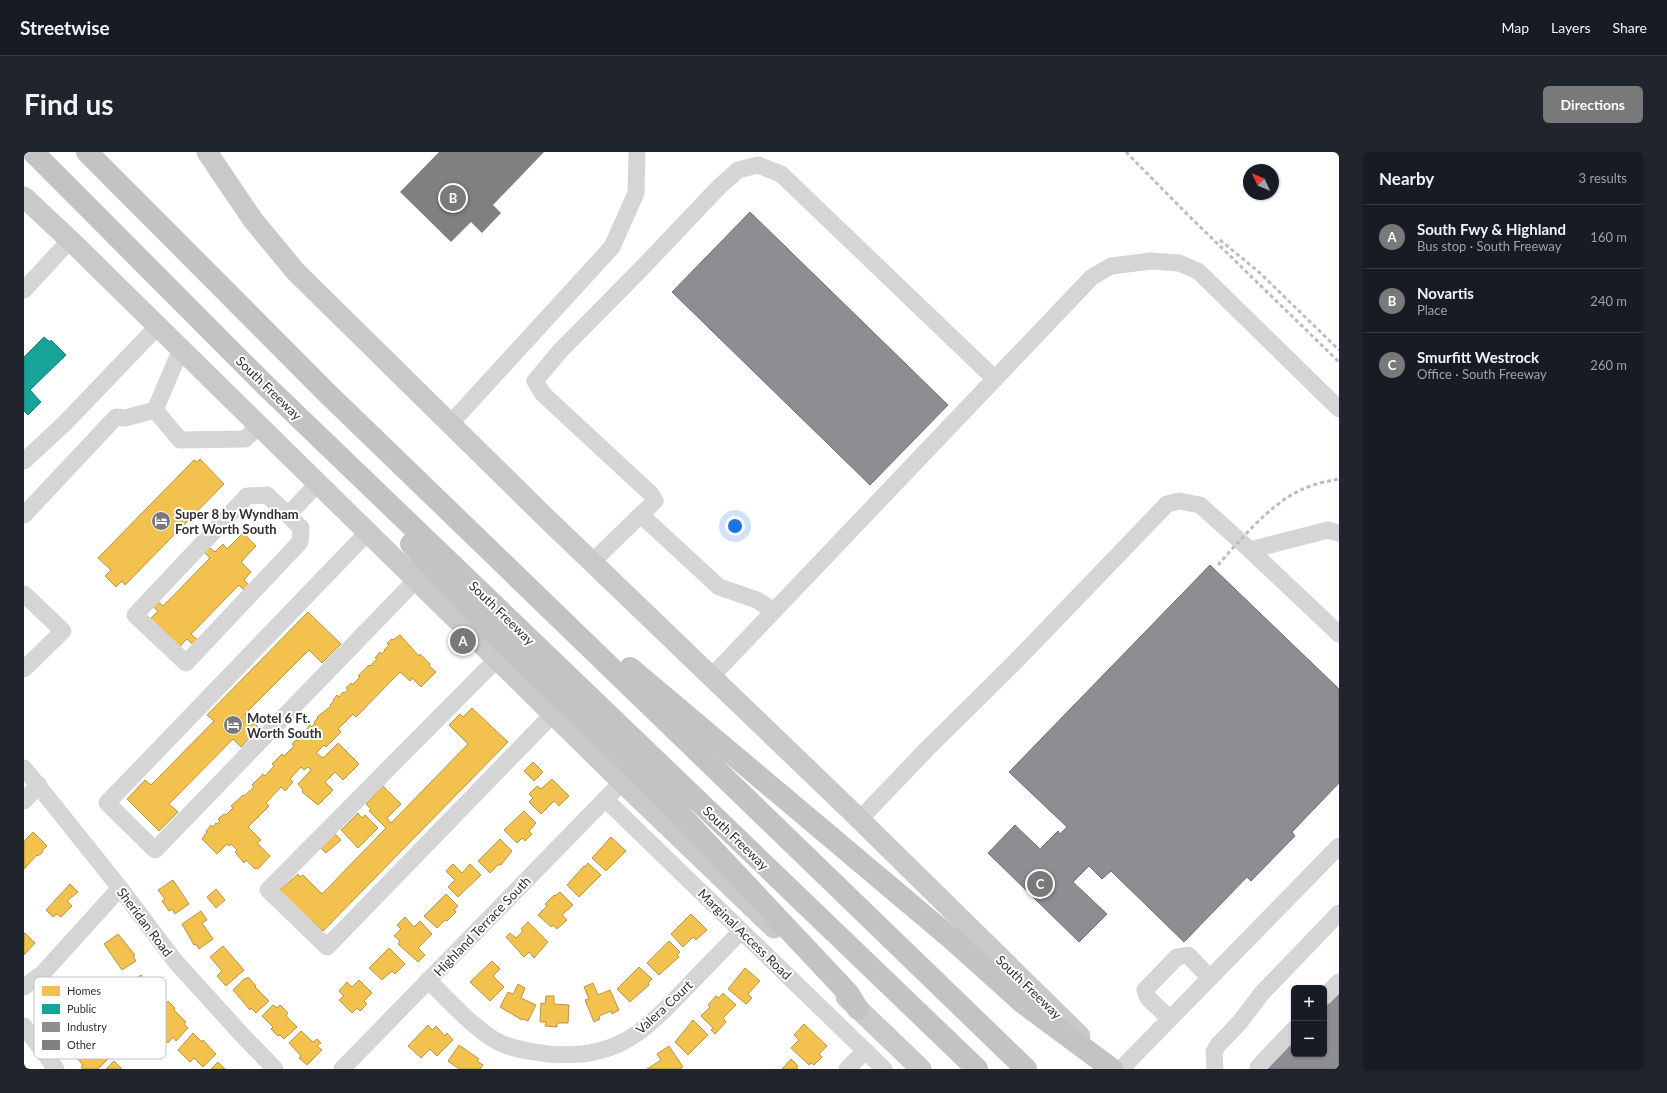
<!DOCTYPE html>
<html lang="en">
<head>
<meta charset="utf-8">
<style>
  :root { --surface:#171b24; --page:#20242c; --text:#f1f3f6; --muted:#9ea1a6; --line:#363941; --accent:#797979 }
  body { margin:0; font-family:Lato,sans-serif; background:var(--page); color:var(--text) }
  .controls { position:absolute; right:12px; bottom:12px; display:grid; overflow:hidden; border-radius:6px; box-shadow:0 1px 3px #0004 }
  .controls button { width:36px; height:36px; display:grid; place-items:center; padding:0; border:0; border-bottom:1px solid var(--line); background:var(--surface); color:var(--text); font:20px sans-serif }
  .compass { position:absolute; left:1219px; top:12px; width:36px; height:36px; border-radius:50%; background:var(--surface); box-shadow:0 1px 3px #0004; rotate:314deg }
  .you { position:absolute; left:711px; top:374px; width:14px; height:14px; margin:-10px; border:3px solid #fff; border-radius:50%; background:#1a73e8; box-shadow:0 0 0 6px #1a73e833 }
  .badge { display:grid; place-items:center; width:26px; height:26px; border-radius:50%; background:var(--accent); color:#fff; font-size:13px; font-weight:700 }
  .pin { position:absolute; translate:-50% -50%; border:2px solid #fff; box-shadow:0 1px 4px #0006 }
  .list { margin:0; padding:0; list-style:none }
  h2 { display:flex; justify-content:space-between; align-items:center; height:52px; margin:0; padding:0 16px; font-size:17px }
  h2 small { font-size:13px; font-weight:400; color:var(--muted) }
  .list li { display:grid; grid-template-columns:26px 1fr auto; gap:12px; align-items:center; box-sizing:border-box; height:64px; padding:0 16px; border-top:1px solid var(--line) }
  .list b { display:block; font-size:15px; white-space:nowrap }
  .list p { margin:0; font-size:13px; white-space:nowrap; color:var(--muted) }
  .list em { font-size:13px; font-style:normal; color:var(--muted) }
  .map { position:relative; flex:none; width:1315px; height:917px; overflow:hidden; border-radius:6px }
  header { display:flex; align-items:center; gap:24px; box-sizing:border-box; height:56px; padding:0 20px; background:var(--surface); border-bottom:1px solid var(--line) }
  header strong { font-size:19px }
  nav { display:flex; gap:22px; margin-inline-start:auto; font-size:14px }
  .intro { display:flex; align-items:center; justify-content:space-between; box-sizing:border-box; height:96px; padding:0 24px }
  h1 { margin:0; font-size:28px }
  .button { padding:10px 18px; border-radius:6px; background:var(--accent); color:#fff; font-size:14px; font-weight:700 }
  main { display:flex; gap:24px; padding:0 24px }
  aside { flex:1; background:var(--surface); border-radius:6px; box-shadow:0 1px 3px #0004 }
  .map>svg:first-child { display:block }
  .homes { fill:#f2c14e; stroke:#b89645 }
  .public { fill:#17a398; stroke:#1f8179 }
  .industry { fill:#8d8d92; stroke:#717175 }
  .building { fill:#808080 }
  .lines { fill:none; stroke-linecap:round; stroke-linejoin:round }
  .minor { stroke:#d5d5d5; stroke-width:17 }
  .major { stroke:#c9c9c9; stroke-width:21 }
  .highway { stroke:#c3c3c3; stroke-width:22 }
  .rail { stroke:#bdbdbd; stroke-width:3; stroke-dasharray:4 3; stroke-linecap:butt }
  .labels { text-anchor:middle; stroke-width:4; stroke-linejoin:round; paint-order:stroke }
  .street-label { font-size:13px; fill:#313131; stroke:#fff }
  .poi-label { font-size:13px; font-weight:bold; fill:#313131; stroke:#fff; text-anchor:start }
  .key { fill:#fff; stroke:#c1c1c1; stroke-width:1 }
  .key-label { font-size:11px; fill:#313131 }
</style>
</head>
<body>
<header>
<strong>Streetwise</strong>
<nav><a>Map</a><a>Layers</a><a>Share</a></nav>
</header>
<div class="intro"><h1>Find us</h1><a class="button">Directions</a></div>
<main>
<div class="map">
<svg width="1315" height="917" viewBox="0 0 1315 917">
  <rect width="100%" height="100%" fill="#fff"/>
  <g class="homes">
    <path d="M176 307 200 332 101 433 98 429 92 435 81 424 87 418 74 406 170 308 173 310Z"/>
    <path d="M219 381 232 394 217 410 227 420 220 428 226 434 221 439 215 433 167 482 174 488 169 493 163 487 155 495 126 467 134 459 128 454 133 449 139 454 186 406 180 400 185 395 191 400 199 392 203 397Z"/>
    <path d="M284 460 317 492 298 511 285 498 221 562 235 576 217 595 209 587 145 652 154 660 135 679 103 647 121 628 127 633 190 569 183 563Z"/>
    <path d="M376 483 395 504 396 502 406 512 405 514 412 520 397 535 388 526 386 529 376 520 332 565 329 562 314 577 317 580 302 595 300 593 292 601 299 606 314 591 335 612 319 628 311 620 301 630 309 638 294 653 278 640 279 638 274 632 287 618 284 615 280 618 277 615 266 627 269 630 261 639 257 635 242 651 245 654 224 675 237 688 233 691 246 704 234 717 233 716 231 717 222 708 220 711 211 700 213 698 207 692 205 694 203 692 193 702 178 687 183 680 182 679 187 673 189 675 192 671 193 672 196 669 194 667 200 662 202 663 209 656 207 654 219 643 220 644 230 635 228 633 239 622 241 624 250 614 248 612 258 602 260 604 270 594 268 592 272 588 274 589 282 580 281 579 286 573 288 575 291 571 290 570 294 566 293 565 307 554 306 553 310 549 309 548 313 543 315 545 319 540 320 541 324 538 322 536 327 531 328 533 336 525 334 524 345 513 346 514 353 507 351 506 356 500 358 502 361 498H360L365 493 363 491 368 487 369 488Z"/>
    <path d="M448 556 484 590 299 779 255 739 274 722 276 725 279 723 298 742 362 676 345 659 347 657 342 652 359 634 377 652 363 666 367 671 444 592 425 573 436 562 439 565Z"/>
    <path d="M509 610 519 620 510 629 500 619Z"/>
    <path d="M528 627 545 644 535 654 530 649 517 662 505 650 509 646 505 642 513 634 517 637Z"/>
    <path d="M500 659 512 671 505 679 508 682 501 689 498 686 493 691 480 678Z"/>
    <path d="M334 661 338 666 341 663 354 676 334 696 317 678Z"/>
    <path d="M9 680 23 694 18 699 19 700 14 704 13 703 0 717V689Z"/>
    <path d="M309 680 317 688 302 701 296 695Z"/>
    <path d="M587 685 602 699 582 719 568 706Z"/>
    <path d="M476 687 488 699 477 713 475 712 466 721 454 709Z"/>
    <path d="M564 711 577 723 555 745 543 733 560 714 561 715Z"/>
    <path d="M429 712 438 721 446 712 457 723 434 745 424 735 431 728 422 719Z"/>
    <path d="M149 728 165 752 151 762 148 757 145 759 138 749 141 747 134 738Z"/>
    <path d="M46 732 54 740 43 749 48 754 37 765 33 762 29 765 22 758Z"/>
    <path d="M192 737 201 748 192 756 183 745Z"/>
    <path d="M536 740 549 753 538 763 543 768 533 777 529 773 527 775 514 763 523 754 521 752 530 743 531 744Z"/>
    <path d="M422 742 434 754 430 758 432 760 423 769 421 768 413 776 400 764Z"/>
    <path d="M177 759 183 768 178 771 189 787 175 797 172 792 170 793 158 772Z"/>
    <path d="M667 762 683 778 672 788 669 785 659 795 647 782Z"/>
    <path d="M381 765 390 775 396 769 408 782 394 796 401 803 394 810 374 792 376 789 370 784 377 777 373 773Z"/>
    <path d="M504 770 524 790 510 806 505 800 500 805 482 785 486 781 492 786 499 779 497 777Z"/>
    <path d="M1 781 11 791 0 803V782Z"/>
    <path d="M94 782 111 803 109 804 112 809 98 818 80 792Z"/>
    <path d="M645 789 656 800 653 803 655 805 635 823 623 811Z"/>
    <path d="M199 794 220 818 202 834 193 824 198 819 186 805Z"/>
    <path d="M365 796 381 812 371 822 368 819 358 828 345 816Z"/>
    <path d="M468 809 476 817 469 824 480 835 466 849 446 830Z"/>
    <path d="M615 815 628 827 624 831 625 833 606 850 593 837Z"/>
    <path d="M721 816 736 829 724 842 728 846 722 852 704 837Z"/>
    <path d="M117 823 120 828 124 826 132 837 134 835 138 841 119 854 104 832Z"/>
    <path d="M224 825 232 834 231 835 245 849 232 861 227 856 226 858 209 838 221 826 222 827Z"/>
    <path d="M335 828 348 841 340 849 343 852 336 859 333 856 328 861 315 848 320 844 315 839 323 830 328 835Z"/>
    <path d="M569 831 574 843 586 838 595 858 588 862 587 859 575 864 576 867 570 870 561 848 565 847 560 835Z"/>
    <path d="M494 832 501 836 497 846 512 853 504 869 499 867 498 868 476 855 484 840 489 842Z"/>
    <path d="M699 841 712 853 699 866 702 870 691 882 687 878 689 876 677 864 686 855 684 853 692 844 695 846Z"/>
    <path d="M522 844H530V852L545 853 544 871H533V875L521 874 522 870H516L517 851 521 852Z"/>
    <path d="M144 849 151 856 150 858 162 870 160 872 164 876 152 889 149 885 144 891 131 877 127 881 122 875 141 856 139 854Z"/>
    <path d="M249 853 253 856 256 853 264 861 262 864 273 875 260 887 256 883 254 884 247 877 249 875 238 864Z"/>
    <path d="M669 868 684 883 664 903 651 890Z"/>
    <path d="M780 872 803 894 795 902 798 905 790 913 787 911 785 913 767 896 775 888 770 883Z"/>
    <path d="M404 873 408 878 412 874 421 884 423 881 429 888 413 904 406 897 397 906 384 894Z"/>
    <path d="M277 879 289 890 293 887 297 891 293 894 298 898 283 913 275 906 277 904 265 891Z"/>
    <path d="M169 881 178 890 179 888 192 902 179 915 170 906 166 910 154 898Z"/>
    <path d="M68 890 84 907 74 917H59L57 915 59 913 52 905Z"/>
    <path d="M435 893 455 907 453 909 459 913 456 917H435L424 909Z"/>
    <path d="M645 894 659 915 656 917H623L637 908 633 902Z"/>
    <path d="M767 907 774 914 772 915 774 917H758Z"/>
    <path d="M90 909 98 917H82Z"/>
    <path d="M194 910 201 917H187Z"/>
  </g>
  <path class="public" d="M20 185 26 190 27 188 42 203 6 238 17 250 4 263 0 259V205Z"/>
  <g class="industry">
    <path d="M726 60 924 253 846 333 648 140Z"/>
    <path d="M1186 413 1315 537V631L1268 680 1271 684 1227 729 1223 725 1160 790 1087 719 1078 727 1065 714 1049 730 1083 762 1055 790 964 701 991 673 1016 697 1034 679 1036 682 1043 675 985 620Z"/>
    <path d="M1312 841 1315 843V917H1244L1270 885V902H1300V854Z"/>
  </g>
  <path class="building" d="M415 0H520L469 53 477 61 458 81 447 70 427 90 376 40Z"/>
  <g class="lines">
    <g class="minor">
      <path d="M0 138 46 88"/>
      <path d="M157 197 131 258 156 288 221 287 235 274"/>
      <path d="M426 272 588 95 612 41 613 0"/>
      <path d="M0 309 40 272 134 174"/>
      <path d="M0 363 92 265 101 266 131 258"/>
      <path d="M264 363 277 376 276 390 162 511 111 463 223 344 243 343 264 363 294 331"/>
      <path d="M617 363 695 435 733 448 750 459"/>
      <path d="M344 380 83 651 131 698 392 428"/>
      <path d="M1226 398 1315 482"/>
      <path d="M568 410 631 349 627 342 519 242 511 229 536 199 620 114 695 35 714 18 734 13 757 22 971 227"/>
      <path d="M0 442 39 479 0 517"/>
      <path d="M473 507 244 738 303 795 529 562"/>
      <path d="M687 525 1068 125 1087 114 1127 109 1155 111 1174 119 1315 257"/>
      <path d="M0 616 96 736 151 809 220 885 251 917"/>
      <path d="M581 647 860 917"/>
      <path d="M0 649 15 633"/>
      <path d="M835 668 904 596 992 509 1143 352 1155 349 1176 353 1226 398 1304 378 1315 381"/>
      <path d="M404 828C425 849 445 871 469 887 485 897 507 900 525 902 590 908 618 882 660 838 679 818 698 799 717 779"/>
      <path d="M0 835 19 821 96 736"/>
      <path d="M1300 845 1315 830"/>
      <path d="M1146 867 1124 846 1121 838 1153 805 1164 803 1186 826"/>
      <path d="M0 874 32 917"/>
      <path d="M318 917 598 630"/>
      <path d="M823 917 841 899"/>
      <path d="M1097 917 1315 694"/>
      <path d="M1191 917 1190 900 1194 893 1216 870 1238 841 1315 761"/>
      <path d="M1234 917V915L1270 877"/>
    </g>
    <g class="major">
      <path d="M183 0 229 68 272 120 519 363 824 656 1056 884"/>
      <path d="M0 45 50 92 598 630 750 776"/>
      <path d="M822 845 897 917"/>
    </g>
    <g class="highway">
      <path d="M9 0 240 232 953 917"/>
      <path d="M63 0 305 243 1002 917"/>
      <path d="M387 392 479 491 637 642 824 841 834 857"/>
      <path d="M606 516 929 788 999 851 1088 917"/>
    </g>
    <g class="rail">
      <path d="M1102 0 1163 62 1315 210"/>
      <path d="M1196 88 1236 121 1315 198"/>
      <path d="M1194 413C1216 388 1248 350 1279 337 1290 332 1303 329 1315 327"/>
    </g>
  </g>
  <defs>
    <symbol id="hotel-disc" viewBox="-11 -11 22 22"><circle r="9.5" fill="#797979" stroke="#fff"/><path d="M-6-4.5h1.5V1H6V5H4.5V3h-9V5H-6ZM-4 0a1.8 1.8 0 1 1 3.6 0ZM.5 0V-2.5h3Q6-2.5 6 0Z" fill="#fff"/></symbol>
  </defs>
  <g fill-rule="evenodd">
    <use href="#hotel-disc" x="126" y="358" width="22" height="22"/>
    <use href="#hotel-disc" x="198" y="562" width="22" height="22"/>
  </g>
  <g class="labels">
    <g class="street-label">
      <text transform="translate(245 236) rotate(44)" y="5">South Freeway</text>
      <text transform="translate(478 461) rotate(44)" y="5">South Freeway</text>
      <text transform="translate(712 686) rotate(44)" y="5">South Freeway</text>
      <text transform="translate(121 770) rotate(53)" y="5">Sheridan Road</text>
      <text transform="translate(458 774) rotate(-46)" y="5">Highland Terrace South</text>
      <text transform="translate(721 782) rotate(44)" y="5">Marginal Access Road</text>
      <text transform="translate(1005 835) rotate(44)" y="5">South Freeway</text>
      <text transform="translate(640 855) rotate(-43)" y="5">Valera Court</text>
    </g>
    <g class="poi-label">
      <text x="151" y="367">Super 8 by Wyndham<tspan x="151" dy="15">Fort Worth South</tspan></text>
      <text x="223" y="571">Motel 6 Ft.<tspan x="223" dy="15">Worth South</tspan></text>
    </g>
  </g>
  <rect x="10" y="825" width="132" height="82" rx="6" class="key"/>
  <rect x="18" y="834" width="18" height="10" fill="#f2c14e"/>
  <rect x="18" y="852" width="18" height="10" fill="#17a398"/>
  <rect x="18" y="870" width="18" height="10" fill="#8d8d92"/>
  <rect x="18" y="888" width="18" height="10" fill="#808080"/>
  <g class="key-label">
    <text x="43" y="843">Homes</text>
    <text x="43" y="861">Public</text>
    <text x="43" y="879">Industry</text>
    <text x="43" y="897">Other</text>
  </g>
</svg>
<div class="controls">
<button>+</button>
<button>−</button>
</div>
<svg class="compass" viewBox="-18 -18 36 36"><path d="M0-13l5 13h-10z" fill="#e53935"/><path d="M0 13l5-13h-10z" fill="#9ea1a6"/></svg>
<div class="you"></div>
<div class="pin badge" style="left:439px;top:489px">A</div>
<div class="pin badge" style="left:429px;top:46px">B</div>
<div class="pin badge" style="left:1016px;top:732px">C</div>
</div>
<aside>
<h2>Nearby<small>3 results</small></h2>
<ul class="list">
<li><span class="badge">A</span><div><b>South Fwy &amp; Highland</b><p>Bus stop · South Freeway</p></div><em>160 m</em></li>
<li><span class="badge">B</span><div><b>Novartis</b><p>Place</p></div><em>240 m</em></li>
<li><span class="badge">C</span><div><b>Smurfitt Westrock</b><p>Office · South Freeway</p></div><em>260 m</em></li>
</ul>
</aside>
</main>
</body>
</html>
